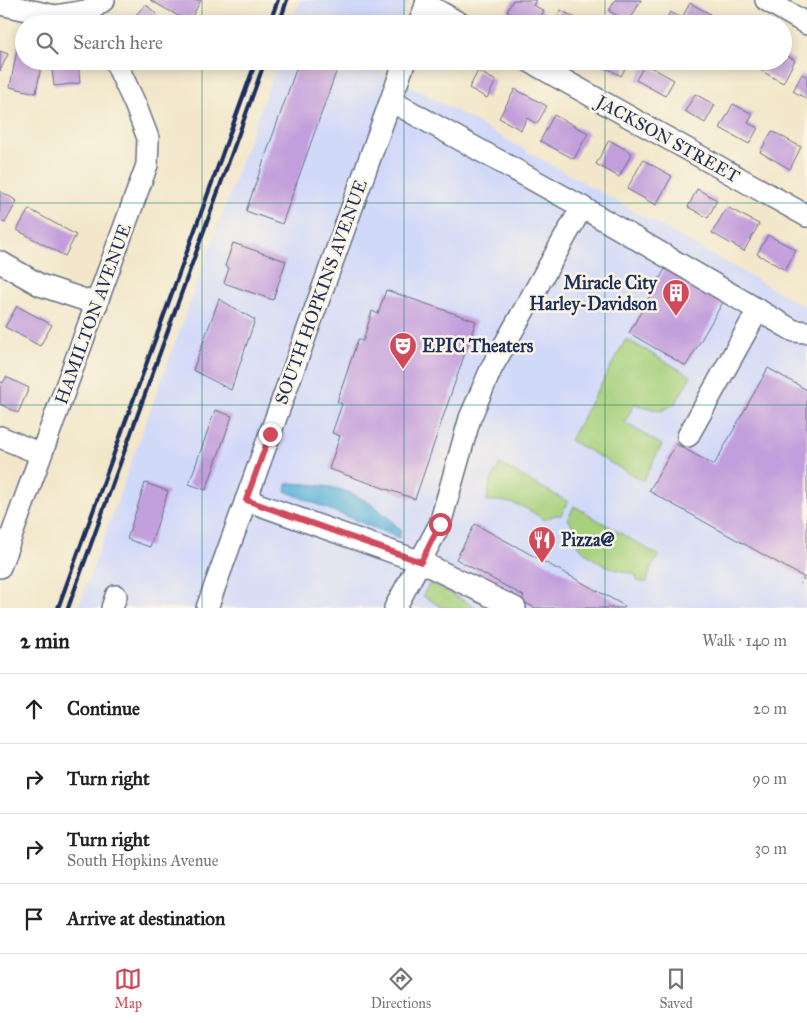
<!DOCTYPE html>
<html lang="en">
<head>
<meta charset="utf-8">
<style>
  :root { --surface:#fff; --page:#f6f6f6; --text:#222; --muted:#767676; --line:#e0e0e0; --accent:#d1495b }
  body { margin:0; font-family:"IM FELL Great Primer",serif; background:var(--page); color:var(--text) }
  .stop { position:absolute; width:15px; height:15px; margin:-11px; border:4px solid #d1495b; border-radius:50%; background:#fff }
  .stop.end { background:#d1495b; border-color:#fff; box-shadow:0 1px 5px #0008 }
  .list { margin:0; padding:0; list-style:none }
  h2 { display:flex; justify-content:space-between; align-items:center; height:65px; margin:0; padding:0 20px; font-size:21px }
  h2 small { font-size:16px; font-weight:400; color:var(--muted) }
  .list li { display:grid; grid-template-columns:32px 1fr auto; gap:15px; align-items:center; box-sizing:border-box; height:70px; padding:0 20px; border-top:1px solid var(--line) }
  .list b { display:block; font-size:19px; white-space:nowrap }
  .list p { margin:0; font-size:16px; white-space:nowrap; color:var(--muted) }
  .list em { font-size:16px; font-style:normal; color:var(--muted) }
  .icon { flex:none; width:28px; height:28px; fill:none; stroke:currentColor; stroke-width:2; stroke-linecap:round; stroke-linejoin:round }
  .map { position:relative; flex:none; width:807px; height:608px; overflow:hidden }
  .search { position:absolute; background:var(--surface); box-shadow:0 2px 12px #0003; left:15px; right:15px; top:15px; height:55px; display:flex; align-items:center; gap:12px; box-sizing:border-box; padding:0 18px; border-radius:28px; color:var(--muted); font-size:19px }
  .sheet { height:345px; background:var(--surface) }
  nav { display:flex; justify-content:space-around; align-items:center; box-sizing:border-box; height:70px; border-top:1px solid var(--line); background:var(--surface); font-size:14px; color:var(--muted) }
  nav a { display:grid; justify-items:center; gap:2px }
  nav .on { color:var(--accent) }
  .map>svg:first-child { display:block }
  .built { fill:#d1d9f9 }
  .green { fill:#a6d07c; stroke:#60806d }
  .water { fill:#5fb6dc; stroke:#3d729d }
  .building { fill:#c39edc }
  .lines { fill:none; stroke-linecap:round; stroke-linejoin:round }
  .minor-casing { stroke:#666f84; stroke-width:24 }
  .path { stroke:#666f84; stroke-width:2.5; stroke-dasharray:1 4; stroke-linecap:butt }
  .minor { stroke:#fff; stroke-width:21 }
  .rail { stroke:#1b2f5e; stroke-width:4 }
  .route { stroke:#d1495b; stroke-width:6 }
  .grid { fill:none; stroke:#0f766e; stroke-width:1; stroke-opacity:0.55 }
  .labels { text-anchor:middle; stroke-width:5; stroke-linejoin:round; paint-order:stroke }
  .street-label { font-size:18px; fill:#1b2f5e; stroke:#fcf5e5 }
  .poi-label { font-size:18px; font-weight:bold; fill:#1b2f5e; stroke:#fcf5e5; text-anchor:start }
</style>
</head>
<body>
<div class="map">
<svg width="807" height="608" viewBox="0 0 807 608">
  <rect width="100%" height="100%" fill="#fcf5e5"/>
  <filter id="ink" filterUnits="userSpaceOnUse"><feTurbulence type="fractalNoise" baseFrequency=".02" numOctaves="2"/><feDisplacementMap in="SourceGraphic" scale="10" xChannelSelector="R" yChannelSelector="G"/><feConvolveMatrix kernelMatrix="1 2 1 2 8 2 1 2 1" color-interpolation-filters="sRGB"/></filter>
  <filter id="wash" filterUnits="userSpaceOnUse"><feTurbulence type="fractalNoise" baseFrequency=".0096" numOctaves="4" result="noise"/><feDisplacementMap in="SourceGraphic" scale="20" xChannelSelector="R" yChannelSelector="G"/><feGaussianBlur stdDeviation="1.12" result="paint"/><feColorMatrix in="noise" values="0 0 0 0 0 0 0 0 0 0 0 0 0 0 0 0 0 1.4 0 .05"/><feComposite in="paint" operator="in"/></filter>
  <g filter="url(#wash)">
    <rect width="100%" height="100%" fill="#f2e7cb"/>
    <g class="built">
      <path d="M300 0H409L400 24H291Z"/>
      <path d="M278 61H385L381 73 391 79 199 608H78Z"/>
      <path d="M406 83 807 308V608H215Z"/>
    </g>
    <g class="green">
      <path d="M626 339 691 376 675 404 661 411 634 404 625 423 662 445 643 481 570 440Z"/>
      <path d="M500 464 568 502 561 515H555L544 520C526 506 510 500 487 501L490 483Z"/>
      <path d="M574 506 660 556 651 567 647 582H638L635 574C609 569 591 562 575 541V530L568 519Z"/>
      <path d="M430 582 477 608H443L423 596Z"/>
    </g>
    <path class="water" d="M288 483C341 485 363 492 401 530L399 538 285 491Z"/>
    <g id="blocks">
      <g class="building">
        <path d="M150 0H201L189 22Z"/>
        <path d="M513 0H536L533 5 544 11 537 24H530L507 11Z"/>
        <path d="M615 0H641L629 22 609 11Z"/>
        <path d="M690 3 710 14 705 24H664L670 12 682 18Z"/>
        <path d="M146 4 166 24H141L134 17Z"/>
        <path d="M561 10 581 21 579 24H553Z"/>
        <path d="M18 44 24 45V61H42L36 93 10 87Z"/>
        <path d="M0 51 8 54 0 71Z"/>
        <path d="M783 54 795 60 783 83 753 66 756 61H783Z"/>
        <path d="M51 61H78L80 83 54 86Z"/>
        <path d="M299 61H340L282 224 246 211Z"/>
        <path d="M595 61H629L621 76Z"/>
        <path d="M645 64 674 80 665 96 636 80Z"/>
        <path d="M478 71 496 81 487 98 469 88Z"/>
        <path d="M802 74 807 77V99L793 91Z"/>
        <path d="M515 89 547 106 537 124 527 118 521 130 499 118Z"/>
        <path d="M695 94 715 105 705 123 685 111Z"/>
        <path d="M733 104 753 114 748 123 758 128 749 144 720 128Z"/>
        <path d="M554 115 588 133 574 159 540 141Z"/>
        <path d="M772 131 801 147 790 169 760 152Z"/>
        <path d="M609 140 632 153 619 177 596 164Z"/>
        <path d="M643 160 672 176 656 205 627 189Z"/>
        <path d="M697 189 717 200 708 218 688 207Z"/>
        <path d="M0 191 17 201 5 223 0 221Z"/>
        <path d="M727 207 759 224 744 251 712 233Z"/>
        <path d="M29 209 76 235 65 256 17 230Z"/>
        <path d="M768 235 796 250 785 270 757 254Z"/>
        <path d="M233 243 286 261 273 300 224 283 229 268 225 266Z"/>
        <path d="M665 269 723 302 686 366 629 333Z"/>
        <path d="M386 290 476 321 415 499 329 469 340 436 332 433 342 404 337 402 358 339 363 341 372 311 378 314Z"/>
        <path d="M219 299 255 320 231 390 193 370Z"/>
        <path d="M17 306 52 325 40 346 5 327Z"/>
        <path d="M768 368 807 390V579L649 491 676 444 714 465Z"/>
        <path d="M6 377 29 388 18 413 0 404V381L3 383Z"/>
        <path d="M215 410 232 416 206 490 189 484Z"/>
        <path d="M145 483 168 491 150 547 127 539Z"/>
        <path d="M475 524 625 606 624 608H535L522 601 524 596 456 559Z"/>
      </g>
    </g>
  </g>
  <g filter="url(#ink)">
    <use href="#blocks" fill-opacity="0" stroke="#666f84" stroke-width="1"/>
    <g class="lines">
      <defs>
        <g id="minor">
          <path d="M766 0 807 24"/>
          <path d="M0 4 55 16 91 10 104 0"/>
          <path d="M426 4 461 24"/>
          <path d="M419 24 428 0"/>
          <path d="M529 61 807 216"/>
          <path d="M391 101 582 207 794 331 807 332"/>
          <path d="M0 262 40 285 97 304"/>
          <path d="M688 436 758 310"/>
          <path d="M0 437 41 454"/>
          <path d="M246 500 421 562 515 608"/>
          <path d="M0 567 147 165 148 138 135 104 115 61"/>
          <path d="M112 608 116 596"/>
          <path d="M207 608 405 61"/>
          <path d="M395 608 440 524 470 418 492 367 582 207"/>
        </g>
      </defs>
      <use href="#minor" class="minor-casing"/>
      <path class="path" d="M800 584 804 578"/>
      <use href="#minor" class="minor"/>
      <g class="rail">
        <path d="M269 24 278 0"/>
        <path d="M279 24 287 0"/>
        <path d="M58 608 256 61"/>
        <path d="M68 608 265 61"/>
      </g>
    </g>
  </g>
  <g class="lines" filter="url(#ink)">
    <path class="route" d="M270 434 246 500 421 562 440 524"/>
  </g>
  <path class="grid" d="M202 0V24M404 0V24M605 0V24M202 61V608M404 61V608M605 61V608M0 203H807M0 405H807"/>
  <defs>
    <symbol id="building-pin" viewBox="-11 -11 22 30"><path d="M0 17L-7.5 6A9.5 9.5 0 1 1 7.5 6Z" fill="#d1495b" stroke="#fcf5e5"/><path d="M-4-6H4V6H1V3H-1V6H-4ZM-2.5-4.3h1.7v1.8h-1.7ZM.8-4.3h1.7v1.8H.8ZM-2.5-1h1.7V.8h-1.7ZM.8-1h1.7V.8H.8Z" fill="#fff"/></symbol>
    <symbol id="theatre-pin" viewBox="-11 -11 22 30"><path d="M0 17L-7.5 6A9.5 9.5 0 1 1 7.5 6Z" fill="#d1495b" stroke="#fcf5e5"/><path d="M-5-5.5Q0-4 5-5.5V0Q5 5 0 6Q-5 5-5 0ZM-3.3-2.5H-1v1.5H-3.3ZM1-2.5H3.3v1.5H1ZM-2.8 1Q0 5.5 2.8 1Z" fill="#fff"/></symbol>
    <symbol id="restaurant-pin" viewBox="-11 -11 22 30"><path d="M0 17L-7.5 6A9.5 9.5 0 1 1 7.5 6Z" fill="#d1495b" stroke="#fcf5e5"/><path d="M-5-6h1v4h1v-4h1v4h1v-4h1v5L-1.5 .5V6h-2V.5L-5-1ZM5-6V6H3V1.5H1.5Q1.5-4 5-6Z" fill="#fff"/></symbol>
  </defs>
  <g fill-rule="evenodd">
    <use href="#building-pin" x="660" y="277" width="32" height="43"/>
    <use href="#theatre-pin" x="387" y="330" width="32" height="43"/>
    <use href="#restaurant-pin" x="526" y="524" width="32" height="43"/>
  </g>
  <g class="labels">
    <g class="street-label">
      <text transform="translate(668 139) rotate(29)" y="6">JACKSON STREET</text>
      <text transform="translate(321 292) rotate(-70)" y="6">SOUTH HOPKINS AVENUE</text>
      <text transform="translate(93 314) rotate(-70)" y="6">HAMILTON AVENUE</text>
    </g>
    <g class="poi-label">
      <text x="657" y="289" text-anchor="end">Miracle City<tspan x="657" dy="21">Harley-Davidson</tspan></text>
      <text x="422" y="352">EPIC Theaters</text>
      <text x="561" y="546">Pizza@</text>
    </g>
  </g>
</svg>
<div class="stop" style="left:440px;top:524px"></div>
<div class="stop end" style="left:270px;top:434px"></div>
<div class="search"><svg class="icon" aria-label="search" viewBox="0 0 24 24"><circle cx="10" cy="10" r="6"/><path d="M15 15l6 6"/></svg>Search here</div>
</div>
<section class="sheet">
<h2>2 min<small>Walk · 140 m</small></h2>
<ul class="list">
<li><svg class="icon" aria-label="ahead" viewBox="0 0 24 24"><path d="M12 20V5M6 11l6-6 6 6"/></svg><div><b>Continue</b></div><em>20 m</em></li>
<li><svg class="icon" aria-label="right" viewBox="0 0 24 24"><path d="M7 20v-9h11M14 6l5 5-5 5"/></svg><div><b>Turn right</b></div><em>90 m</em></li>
<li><svg class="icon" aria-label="right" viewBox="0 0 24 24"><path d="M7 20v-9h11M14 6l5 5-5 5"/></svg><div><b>Turn right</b><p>South Hopkins Avenue</p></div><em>30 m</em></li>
<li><svg class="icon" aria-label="arrive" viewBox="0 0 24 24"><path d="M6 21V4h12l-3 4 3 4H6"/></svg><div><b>Arrive at destination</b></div></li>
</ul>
</section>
<nav>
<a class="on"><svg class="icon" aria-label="map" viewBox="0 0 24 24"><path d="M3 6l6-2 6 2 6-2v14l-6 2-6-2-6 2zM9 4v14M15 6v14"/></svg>Map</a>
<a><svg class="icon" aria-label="directions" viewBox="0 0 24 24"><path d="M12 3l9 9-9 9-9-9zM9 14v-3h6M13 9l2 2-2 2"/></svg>Directions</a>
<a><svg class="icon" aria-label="saved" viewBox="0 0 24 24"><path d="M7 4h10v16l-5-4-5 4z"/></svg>Saved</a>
</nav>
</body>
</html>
